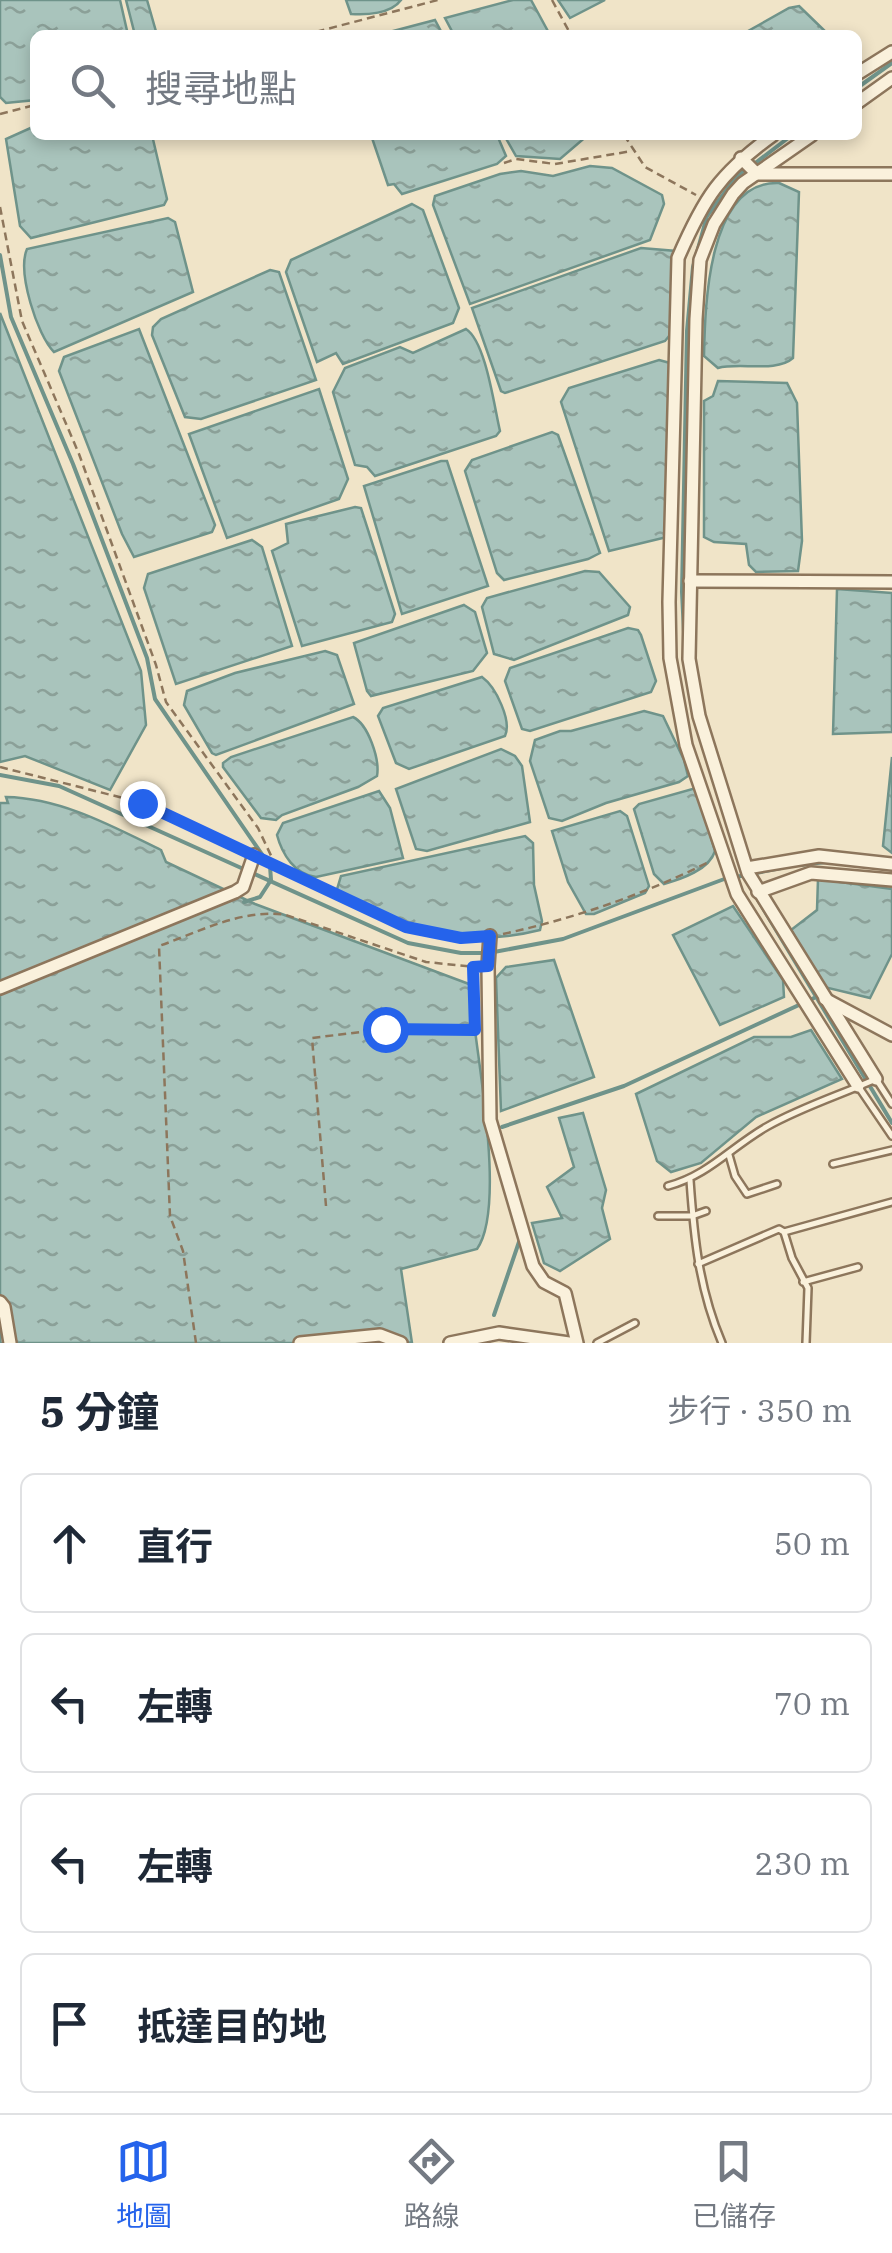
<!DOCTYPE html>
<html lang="zh-TW">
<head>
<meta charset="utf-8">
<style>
  :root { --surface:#fff; --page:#f2f2f3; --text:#1f2937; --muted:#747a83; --line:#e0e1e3; --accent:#2563eb }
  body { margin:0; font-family:"IBM Plex Serif","Noto Sans TC",serif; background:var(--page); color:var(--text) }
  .stop { position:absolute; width:30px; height:30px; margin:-22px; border:8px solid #2563eb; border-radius:50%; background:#fff }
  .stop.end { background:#2563eb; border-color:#fff; box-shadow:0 2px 10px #0008 }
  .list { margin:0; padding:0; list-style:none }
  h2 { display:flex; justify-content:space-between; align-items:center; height:130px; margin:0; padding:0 40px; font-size:42px }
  h2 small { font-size:32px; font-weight:400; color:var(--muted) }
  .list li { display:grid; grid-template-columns:65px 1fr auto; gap:30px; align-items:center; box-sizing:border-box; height:140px; margin:0 20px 20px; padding:0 20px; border:2px solid var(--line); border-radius:15px }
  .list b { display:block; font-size:38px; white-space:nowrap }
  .list em { font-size:32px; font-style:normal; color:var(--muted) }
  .icon { flex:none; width:55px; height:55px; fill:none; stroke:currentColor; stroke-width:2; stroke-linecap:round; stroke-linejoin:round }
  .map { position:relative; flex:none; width:892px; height:1343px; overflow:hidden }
  .search { position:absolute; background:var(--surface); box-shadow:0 5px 15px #0003; left:30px; right:30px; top:30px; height:110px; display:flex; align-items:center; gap:25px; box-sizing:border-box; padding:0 35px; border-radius:15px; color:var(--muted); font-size:38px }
  .sheet { height:770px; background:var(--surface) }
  nav { display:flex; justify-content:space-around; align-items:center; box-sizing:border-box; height:140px; border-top:2px solid var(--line); background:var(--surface); font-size:28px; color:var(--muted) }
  nav a { display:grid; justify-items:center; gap:5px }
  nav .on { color:var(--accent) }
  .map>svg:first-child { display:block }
  .water { fill:url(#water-ripples); stroke:#6f938a; stroke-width:2.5 }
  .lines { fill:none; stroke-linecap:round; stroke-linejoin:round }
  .stream { stroke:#6f938a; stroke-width:4 }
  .service-casing { stroke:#8d765c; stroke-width:10 }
  .minor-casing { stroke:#8d765c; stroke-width:16 }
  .path { stroke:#8d765c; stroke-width:2.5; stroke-dasharray:8 5; stroke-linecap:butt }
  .service { stroke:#faf1dc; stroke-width:5 }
  .minor { stroke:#faf1dc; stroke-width:11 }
  .route { stroke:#2563eb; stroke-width:12 }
</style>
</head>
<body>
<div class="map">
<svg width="892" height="1343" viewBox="0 0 892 1343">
  <defs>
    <pattern id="water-ripples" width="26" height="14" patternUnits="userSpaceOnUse" patternTransform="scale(2.5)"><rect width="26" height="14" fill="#a9c4bc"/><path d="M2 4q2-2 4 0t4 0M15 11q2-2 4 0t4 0" fill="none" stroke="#8ba098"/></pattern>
  </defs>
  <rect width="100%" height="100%" fill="#f0e4c8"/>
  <g class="water">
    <path d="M0 0H120L128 35H35V100L6 103 0 97Z"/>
    <path d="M126 0H147L157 35H135Z"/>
    <path d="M346 0H401C391 14 366 15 351 14Z"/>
    <path d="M513 0H531L550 35H454L445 18Z"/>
    <path d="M558 0H605L570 18Z"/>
    <path d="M799 6 829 35H741L789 8Z"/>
    <path d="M435 20 443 35H378Z"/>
    <path d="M35 126V135H152L167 199 164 205 31 238 20 226 6 139Z"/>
    <path d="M371 135H497L506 156 497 164 402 194 394 184 388 185Z"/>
    <path d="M504 135H588L560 159 516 156Z"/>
    <path d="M590 166 612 168 662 195 664 204 650 240 470 304 433 205 435 196 500 174 521 171 553 176Z"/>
    <path d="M779 183 799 192 793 358C776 373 739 362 718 368L704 356C705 309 707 180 779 183Z"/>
    <path d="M412 204 423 210 459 308 453 323 343 364 336 353 317 362 286 272 291 260Z"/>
    <path d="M168 218 175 222 193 292 54 352C37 335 17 272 27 249Z"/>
    <path d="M641 248 676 251 674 330 665 341 505 393 501 391 472 308Z"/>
    <path d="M270 270 279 272 316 380 201 419 185 417 152 335 153 327 161 319Z"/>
    <path d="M0 313 141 671 146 725 110 790 25 756 0 762Z"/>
    <path d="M139 329 215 525 212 532 134 557 122 534 59 371 64 357Z"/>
    <path d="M466 329C486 342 494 406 500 431L496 436 375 476 367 467 355 465 333 392 345 368 400 347 413 353Z"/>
    <path d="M659 360 670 363 667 537 609 551 561 402 569 388Z"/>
    <path d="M718 381 787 383 797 403 802 541 798 571 756 572 749 565 746 544 714 542 704 537V401L713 396Z"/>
    <path d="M319 389 348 479 339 499 227 538 189 434Z"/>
    <path d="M552 432 558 435 600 553 588 559 504 580 497 573 465 471 472 460Z"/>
    <path d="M441 461H447L488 586 402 614 364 486Z"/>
    <path d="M355 507 361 508 395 614 392 622 302 646 272 551 288 543 286 524Z"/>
    <path d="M252 540 262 547 292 646 176 684 144 588 148 574Z"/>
    <path d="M585 571 599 572 630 607 628 615 514 660 494 654 482 607 487 598Z"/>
    <path d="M837 589 892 593V732L833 734Z"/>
    <path d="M464 605 475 612 487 653 473 671 371 696 367 691 354 643Z"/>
    <path d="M628 628 638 630 641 635 656 681 651 692 530 731 522 729 505 681 510 668Z"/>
    <path d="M325 651 337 655 354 704 216 755 212 753 184 705 187 691 235 673Z"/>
    <path d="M482 677C496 687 512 721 505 736L409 769 396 763 378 716 383 708Z"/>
    <path d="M644 711 663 716 684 760 688 776 679 782 606 803 562 821 549 818 530 761 535 740 560 731H571Z"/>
    <path d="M353 717C368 724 380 759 377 776L358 787 282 815 276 820 261 818 223 767V763L231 757Z"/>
    <path d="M501 749 515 756 522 766 530 822 427 851 416 849 396 789Z"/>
    <path d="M892 757V853L883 846Z"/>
    <path d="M696 788 715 851C709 870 682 879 664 884L654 874 634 809 639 804Z"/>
    <path d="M379 791 390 808 403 858 316 877C295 875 282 854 277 835L283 823Z"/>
    <path d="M6 797C61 798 112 826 161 850L166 862 255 904 469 984 478 1029 475 1030C481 1080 504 1211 477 1249L401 1269 412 1343H0V803H8Z"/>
    <path d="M620 811 627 816 649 886 645 893 594 914H586L568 882 552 831Z"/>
    <path d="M525 836 533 843 534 885 542 921 540 930C461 950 406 930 335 896L341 876Z"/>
    <path d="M818 879 892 889V954L870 998 824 987 791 930 817 910Z"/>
    <path d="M733 906 783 980 784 997 720 1025 673 935Z"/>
    <path d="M554 960 594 1077 501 1111 496 978 506 967Z"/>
    <path d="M811 1030 842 1079 756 1117 701 1163 671 1172 657 1161 636 1094 754 1037H791Z"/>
    <path d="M583 1113 606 1190 602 1208 610 1239 560 1271 544 1263 532 1223 562 1218 547 1187 574 1167 559 1118Z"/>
  </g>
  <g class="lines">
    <g class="stream">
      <path d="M857 88 892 63"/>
      <path d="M754 164 792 135"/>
      <path d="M0 255 11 317 73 464 147 658 155 699 270 866 271 880 260 897 244 902"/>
      <path d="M686 673 682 592 687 331 693 267 707 216 737 176 746 169"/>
      <path d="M0 775 59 786 408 943 461 953H484"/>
      <path d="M800 865 826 862"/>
      <path d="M736 877 781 868"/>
      <path d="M758 900 892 1123"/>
      <path d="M494 952 563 939 727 878"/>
      <path d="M502 1127 624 1086 814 998"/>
      <path d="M494 1315 520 1239"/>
    </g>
    <defs>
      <g id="service">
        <path d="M858 1086 892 1136"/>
        <path d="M729 1155 735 1176 747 1194 777 1184"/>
        <path d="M833 1164 892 1150"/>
        <path d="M690 1180C694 1238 699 1289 722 1343"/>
        <path d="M668 1186C709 1175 732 1146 768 1126 802 1107 840 1095 876 1079L892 1104"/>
        <path d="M658 1216H692L706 1211"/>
        <path d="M784 1232 892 1202"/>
        <path d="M698 1264 779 1229 784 1232 792 1258 808 1288 806 1343"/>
        <path d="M803 1282 858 1267"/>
        <path d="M597 1343 635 1323"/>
      </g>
      <g id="minor">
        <path d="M857 74 892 52"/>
        <path d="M857 103 892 78"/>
        <path d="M773 135C719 174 704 198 678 258L669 602 670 658 686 745 737 894 858 1086"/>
        <path d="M812 135 743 183 733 194 714 224 700 260 696 319 689 659 699 716 748 873 876 1079"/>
        <path d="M741 158 757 174H892"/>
        <path d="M690 581 892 582"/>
        <path d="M747 868 819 856 892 864"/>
        <path d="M758 892 811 873 892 880"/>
        <path d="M490 936 488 966 490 1120 533 1266 544 1282 565 1293 577 1343"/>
        <path d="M0 988 235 892 243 887 254 855"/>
        <path d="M825 999 892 1035"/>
        <path d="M0 1302 4 1307 10 1343"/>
        <path d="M300 1343 380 1335 401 1343"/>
        <path d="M450 1343 499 1333 569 1343"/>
      </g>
    </defs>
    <use href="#service" class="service-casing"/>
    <use href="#minor" class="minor-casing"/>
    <g class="path">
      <path d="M552 0 571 35"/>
      <path d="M304 35 438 0"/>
      <path d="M0 114 35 105"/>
      <path d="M624 135 645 167 696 195"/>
      <path d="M504 163 516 159 555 164 632 151"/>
      <path d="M0 207 22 321 79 454 156 665 166 702 258 828 275 864"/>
      <path d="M0 767 143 803 243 850"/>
      <path d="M264 860C331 892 404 941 480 937"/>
      <path d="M503 934C576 918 645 894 711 861"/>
      <path d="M326 1206 312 1038 385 1029 475 1030 473 968"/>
      <path d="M196 1343 183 1251 170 1216 159 946C199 932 243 908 286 915L426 962 476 967"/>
    </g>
    <use href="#service" class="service"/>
    <use href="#minor" class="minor"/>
  </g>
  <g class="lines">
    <path class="route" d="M142 803 406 927 461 938 490 936 488 966 473 967 475 1030 385 1029"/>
  </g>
</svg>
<div class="stop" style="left:385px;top:1029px"></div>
<div class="stop end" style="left:142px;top:803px"></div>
<div class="search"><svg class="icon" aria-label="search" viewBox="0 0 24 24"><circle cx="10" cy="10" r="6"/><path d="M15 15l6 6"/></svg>搜尋地點</div>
</div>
<section class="sheet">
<h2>5 分鐘<small>步行 · 350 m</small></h2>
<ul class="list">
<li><svg class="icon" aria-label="ahead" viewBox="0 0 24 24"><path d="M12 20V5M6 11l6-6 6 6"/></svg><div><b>直行</b></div><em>50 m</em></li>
<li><svg class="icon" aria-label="left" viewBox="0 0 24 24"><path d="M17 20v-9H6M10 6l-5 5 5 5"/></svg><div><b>左轉</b></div><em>70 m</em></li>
<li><svg class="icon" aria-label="left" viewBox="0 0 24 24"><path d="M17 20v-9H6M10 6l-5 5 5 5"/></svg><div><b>左轉</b></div><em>230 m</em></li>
<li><svg class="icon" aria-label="arrive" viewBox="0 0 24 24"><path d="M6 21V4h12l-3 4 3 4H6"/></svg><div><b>抵達目的地</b></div></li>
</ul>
</section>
<nav>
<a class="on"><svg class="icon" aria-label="map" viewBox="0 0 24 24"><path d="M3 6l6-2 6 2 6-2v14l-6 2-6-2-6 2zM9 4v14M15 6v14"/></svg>地圖</a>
<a><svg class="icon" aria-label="directions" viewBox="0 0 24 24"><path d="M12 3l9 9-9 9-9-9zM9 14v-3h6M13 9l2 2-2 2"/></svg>路線</a>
<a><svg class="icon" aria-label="saved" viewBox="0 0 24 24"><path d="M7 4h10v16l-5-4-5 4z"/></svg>已儲存</a>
</nav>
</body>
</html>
